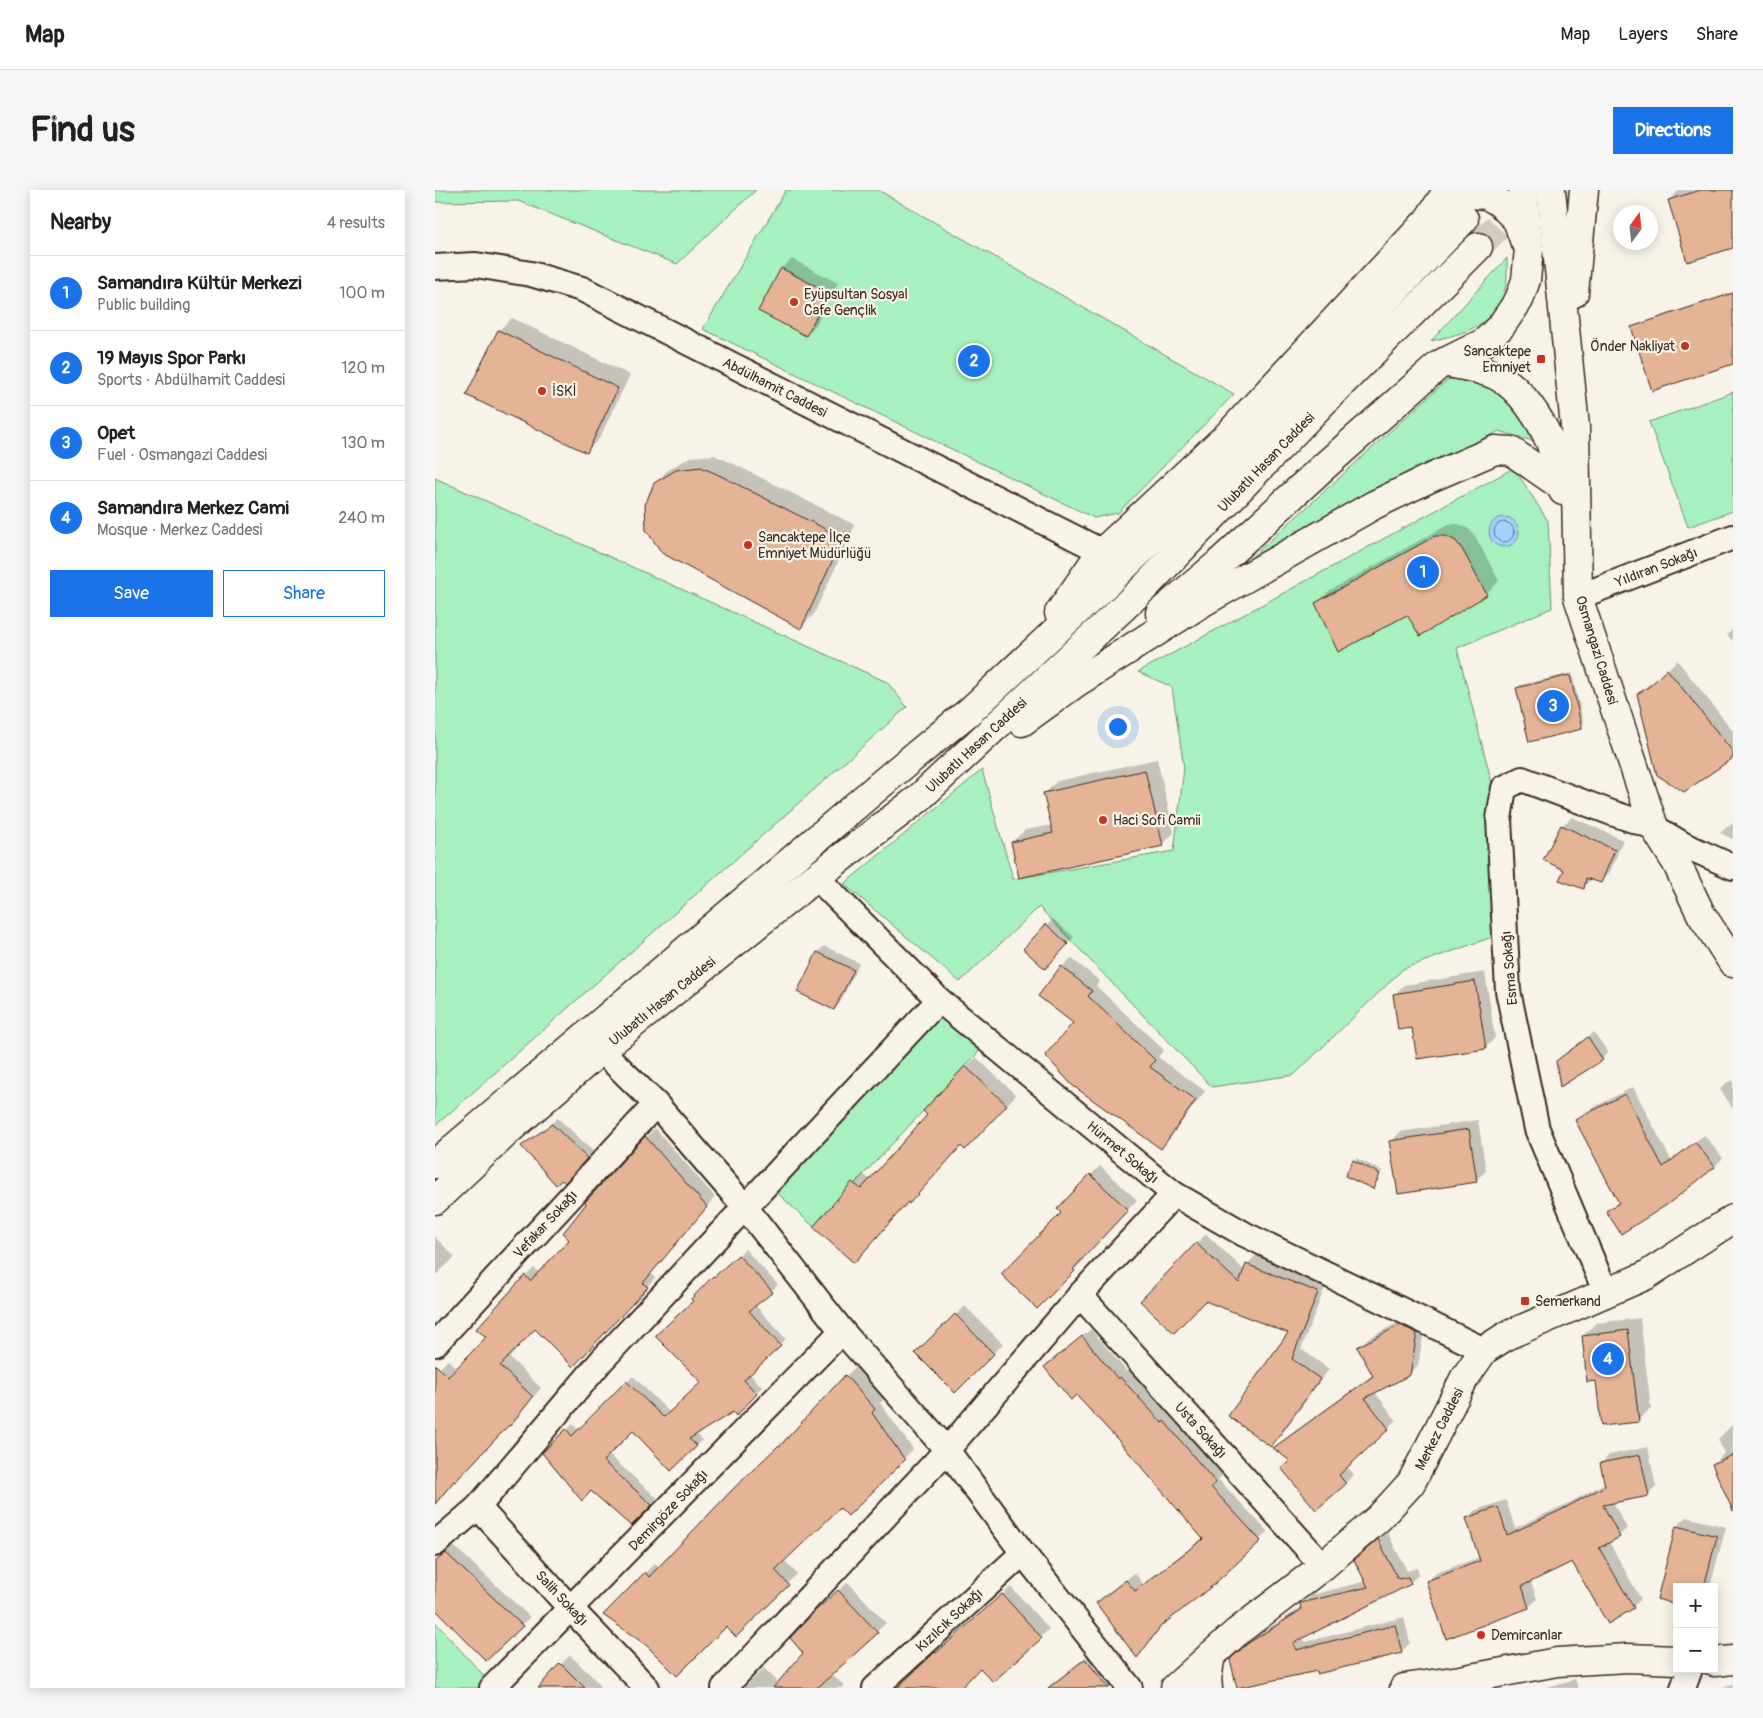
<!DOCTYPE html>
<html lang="en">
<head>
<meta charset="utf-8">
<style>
  :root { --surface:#fff; --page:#f6f6f6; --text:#202124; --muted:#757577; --line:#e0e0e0; --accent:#1a73e8 }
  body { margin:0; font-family:Pangolin,sans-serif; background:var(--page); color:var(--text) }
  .controls { position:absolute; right:15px; bottom:15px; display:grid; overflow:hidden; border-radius:0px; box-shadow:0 2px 12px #0003 }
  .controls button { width:45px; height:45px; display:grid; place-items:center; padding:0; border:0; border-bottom:1px solid var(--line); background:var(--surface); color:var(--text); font:25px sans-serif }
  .compass { position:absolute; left:1178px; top:15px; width:45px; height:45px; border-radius:50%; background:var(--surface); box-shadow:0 2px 12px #0003; rotate:15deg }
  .you { position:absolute; left:682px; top:536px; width:18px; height:18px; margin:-12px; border:4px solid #fff; border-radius:50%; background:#1a73e8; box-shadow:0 0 0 8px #1a73e833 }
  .badge { display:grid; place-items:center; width:32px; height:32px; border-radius:50%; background:var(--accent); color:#fff; font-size:16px; font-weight:700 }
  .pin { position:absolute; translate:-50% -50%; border:2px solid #fff; box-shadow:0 1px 5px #0006 }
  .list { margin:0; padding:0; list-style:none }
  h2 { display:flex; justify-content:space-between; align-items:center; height:65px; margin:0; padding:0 20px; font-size:21px }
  h2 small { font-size:16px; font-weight:400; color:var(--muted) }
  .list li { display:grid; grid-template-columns:32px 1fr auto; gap:15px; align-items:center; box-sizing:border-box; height:75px; padding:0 20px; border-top:1px solid var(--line) }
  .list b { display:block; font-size:19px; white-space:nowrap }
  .list p { margin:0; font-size:16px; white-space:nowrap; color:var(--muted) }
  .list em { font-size:16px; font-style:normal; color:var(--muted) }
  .actions { display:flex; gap:10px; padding:15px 20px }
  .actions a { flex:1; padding:11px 0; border:1px solid var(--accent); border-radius:0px; text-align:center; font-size:18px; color:var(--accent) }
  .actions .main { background:var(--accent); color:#fff }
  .map { position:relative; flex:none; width:1298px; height:1498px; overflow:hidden; border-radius:0px }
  header { display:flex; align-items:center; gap:30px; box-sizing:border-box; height:70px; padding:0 25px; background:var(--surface); border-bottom:1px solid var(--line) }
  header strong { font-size:24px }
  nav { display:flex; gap:28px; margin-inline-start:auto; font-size:18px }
  .intro { display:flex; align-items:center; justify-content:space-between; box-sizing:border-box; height:120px; padding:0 30px }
  h1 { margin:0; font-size:35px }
  .button { padding:12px 22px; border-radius:0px; background:var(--accent); color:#fff; font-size:18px; font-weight:700 }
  main { display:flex; gap:30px; padding:0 30px }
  aside { flex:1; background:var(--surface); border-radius:0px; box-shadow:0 2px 12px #0003 }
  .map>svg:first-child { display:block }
  .green { fill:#a7f1bf; stroke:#718e6e }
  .water { fill:#a0d2fd; stroke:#788fa4 }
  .shadow { fill:#0003 }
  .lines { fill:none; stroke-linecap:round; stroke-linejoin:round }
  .shore { stroke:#636d77; stroke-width:1 }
  .building { fill:#e5b497; stroke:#3b2a1e }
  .primary-tunnel { stroke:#d1cbc0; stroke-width:28; stroke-dasharray:28 14; stroke-linecap:butt }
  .minor-casing { stroke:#3b2a1e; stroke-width:28 }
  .secondary-casing { stroke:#3b2a1e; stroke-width:31 }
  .primary-casing { stroke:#3b2a1e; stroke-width:31 }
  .minor { stroke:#f7f3e8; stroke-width:24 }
  .secondary { stroke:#f7f3e8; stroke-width:28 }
  .primary { stroke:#f7f3e8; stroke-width:28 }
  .poi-dot { fill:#c8321e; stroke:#f7f3e8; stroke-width:2 }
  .labels { text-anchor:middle; stroke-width:4.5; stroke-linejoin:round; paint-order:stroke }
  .poi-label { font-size:14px; fill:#3b2a1e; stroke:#f7f3e8; text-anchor:start }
  .street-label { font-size:14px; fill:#3b2a1e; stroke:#f7f3e8 }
</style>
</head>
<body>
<header>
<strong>Map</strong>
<nav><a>Map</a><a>Layers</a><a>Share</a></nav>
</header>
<div class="intro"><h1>Find us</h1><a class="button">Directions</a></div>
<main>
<aside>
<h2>Nearby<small>4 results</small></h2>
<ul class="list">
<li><span class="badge">1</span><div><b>Samandıra Kültür Merkezi</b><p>Public building</p></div><em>100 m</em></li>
<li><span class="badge">2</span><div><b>19 Mayıs Spor Parkı</b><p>Sports · Abdülhamit Caddesi</p></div><em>120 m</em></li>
<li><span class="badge">3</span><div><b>Opet</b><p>Fuel · Osmangazi Caddesi</p></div><em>130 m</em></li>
<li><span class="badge">4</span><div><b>Samandıra Merkez Cami</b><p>Mosque · Merkez Caddesi</p></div><em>240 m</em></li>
</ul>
<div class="actions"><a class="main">Save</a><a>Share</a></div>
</aside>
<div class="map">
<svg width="1298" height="1498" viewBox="0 0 1298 1498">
  <rect width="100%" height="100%" fill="#f7f3e8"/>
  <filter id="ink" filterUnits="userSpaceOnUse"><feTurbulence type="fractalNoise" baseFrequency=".02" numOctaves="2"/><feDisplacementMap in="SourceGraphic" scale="10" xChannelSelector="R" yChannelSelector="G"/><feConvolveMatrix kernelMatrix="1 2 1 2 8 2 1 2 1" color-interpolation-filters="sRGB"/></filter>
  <g filter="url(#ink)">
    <g class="green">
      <path d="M0 0H321L242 74 83 11 0 12Z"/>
      <path d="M351 0H443L799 204 683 323 659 328 268 139Z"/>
      <path d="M1072 68C1072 78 1073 89 1070 99 1060 136 1030 143 996 151Z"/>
      <path d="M1036 186 1060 200 1087 229 1098 251 1064 241 808 375 1012 190Z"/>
      <path d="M1298 202V321L1253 337 1214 232Z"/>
      <path d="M1079 278 1113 331 1117 418 1022 458 1067 632 1057 747 968 779 859 885 777 897 604 717 525 792 409 694 547 580 578 689 739 661 749 578 737 497 703 482Z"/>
      <path d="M0 288 452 492 472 517 0 936Z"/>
      <path d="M498 807 553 852 379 1037 322 984Z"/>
      <path d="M0 1432 60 1498H0Z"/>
    </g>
    <circle class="water" cx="1069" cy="342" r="15"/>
    <g class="shadow">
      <path d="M1244 0H1298V57L1235 10Z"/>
      <path d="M357 69 403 93 381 135 371 145 325 121 347 78Z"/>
      <path d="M1298 102V173L1197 138 1200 135Z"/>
      <path d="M77 128 195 185 164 249 151 261 33 204 64 140Z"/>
      <path d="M279 265 299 274 420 335 379 424 366 437 220 293 233 280 255 267Z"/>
      <path d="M1014 334H1024L1034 339 1040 346 1064 391 1051 404 985 444 972 423 881 414 894 401Z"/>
      <path d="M1298 439V451L1292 445Z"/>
      <path d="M1242 470 1298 541V566L1203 505 1213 495 1225 488Z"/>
      <path d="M1137 483 1149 535 1147 538 1082 498 1085 495Z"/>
      <path d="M722 569 739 643 727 655 577 652 590 640 617 635 610 603 622 591Z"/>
      <path d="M1137 627 1188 650 1175 682 1165 692 1157 689 1148 697 1131 679 1127 636Z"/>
      <path d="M1298 632V649L1285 643Z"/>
      <path d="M618 729 639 747 616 771 590 759Z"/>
      <path d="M389 756 424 773 405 813 399 819 364 802 383 762Z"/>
      <path d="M636 768 665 791 661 796 729 860 723 867 770 901 735 948 726 957 627 777Z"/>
      <path d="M1050 782 1060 848 1050 858 978 837 959 805 969 795Z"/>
      <path d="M1159 842 1173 862 1167 869 1126 895 1122 872Z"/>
      <path d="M541 867 581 905 539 949 526 955 473 1011 380 1037 428 984 436 990 494 925 490 921Z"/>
      <path d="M1298 890V919L1285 899 1291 893Z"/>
      <path d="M1198 897 1236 970 1269 945 1288 968 1280 976 1232 1013 1173 1022 1184 1011 1141 930 1150 922Z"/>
      <path d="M123 928 158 961 136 985 127 988 87 956Z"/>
      <path d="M1043 930 1051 981 1041 990 956 952 965 942Z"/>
      <path d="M220 938 280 1007 216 1083 220 1088 146 1167 100 1138 73 1166 106 1198 84 1225 20 1290 0 1315V1183L13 1170 22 1179 53 1147 91 1086 99 1078 104 1083 135 1050 153 1014 151 1012Z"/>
      <path d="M921 968 947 981 938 998 919 971Z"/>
      <path d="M665 976 702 1010 647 1068 649 1070 602 1117 627 1023 656 985Z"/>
      <path d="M771 1044 810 1081 812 1075 821 1065 892 1092 866 1159 894 1179 845 1246 836 1255 855 1142 770 1110 707 1111Z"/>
      <path d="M0 1047 20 1067 0 1086Z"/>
      <path d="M310 1059 343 1095 320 1115 351 1149 314 1183 327 1197 301 1224 298 1220 260 1243 267 1250 236 1279 198 1239 173 1264 222 1308 196 1335 156 1300 109 1263 138 1234 144 1241 198 1186 233 1221H237L268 1192 259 1111 258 1109 285 1081 286 1082Z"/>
      <path d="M530 1116 568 1154 520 1201 482 1163Z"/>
      <path d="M974 1127 990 1134 983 1175 974 1184 940 1202 961 1230 912 1276 919 1285 910 1293 847 1278 856 1270 840 1258 848 1250 938 1185 924 1157 933 1148Z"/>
      <path d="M1205 1128 1216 1218 1203 1230 1162 1190 1148 1146 1161 1133Z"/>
      <path d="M656 1139 692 1182 694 1180 735 1226 738 1224 789 1284 783 1289 833 1342 730 1431 702 1466 662 1413 670 1405 700 1383 708 1394 768 1348 684 1250 641 1204 611 1177Z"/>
      <path d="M420 1177 449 1209 445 1213 478 1259 413 1325 405 1316 349 1370 362 1384 301 1445 291 1435 212 1454 170 1425 220 1373 225 1378Z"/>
      <path d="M1296 1236H1298V1318L1279 1274 1289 1263 1283 1249Z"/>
      <path d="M1213 1257 1221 1297 1213 1305 1178 1312 1192 1338 1184 1346 1174 1352 1206 1409 1198 1417 1138 1370 1095 1390 1102 1409 1094 1417 993 1391 1001 1383 1045 1367 1032 1328 1041 1320 1071 1310 1080 1338 1136 1312 1170 1293 1166 1274 1174 1265Z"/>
      <path d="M1252 1327 1291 1337 1275 1397H1242V1336Z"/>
      <path d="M952 1342 972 1381 982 1378 984 1384 975 1393 868 1446 870 1452 969 1427 975 1453 966 1462 883 1480 806 1460 823 1445 867 1417V1414L876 1405 932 1391 930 1361Z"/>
      <path d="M19 1356 95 1427 51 1469 0 1417V1375Z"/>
      <path d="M413 1392 451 1433 396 1484 409 1495 407 1498H309L329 1478 344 1493 370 1462 389 1413Z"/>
      <path d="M576 1397 614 1439 606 1447 545 1476 525 1498H466L472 1489 508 1455 509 1456Z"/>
      <path d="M660 1460 680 1498H612Z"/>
      <path d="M135 1465 164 1493 163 1494 166 1498H105Z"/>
      <path d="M1140 1489 1143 1498H1109Z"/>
      <path d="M1298 1495V1498H1284Z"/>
    </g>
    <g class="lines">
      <circle class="shore" cx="1069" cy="342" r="10"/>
    </g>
    <g class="building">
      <path d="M1266 0H1298V58L1252 72 1233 10Z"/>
      <path d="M346 78 394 103 371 146 323 121Z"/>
      <path d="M1298 103V174L1217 201 1196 137Z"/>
      <path d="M63 140 183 198 152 263 31 205Z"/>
      <path d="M266 277 286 286 408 348 366 439 227 363 211 340 210 315 219 293 241 280Z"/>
      <path d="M1000 346H1011L1021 351 1027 359 1052 405 985 446 972 425 903 462 880 413Z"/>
      <path d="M1232 479 1298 562V568L1249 602 1222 585 1202 504 1215 496Z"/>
      <path d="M1135 485 1147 539 1094 552 1081 498Z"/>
      <path d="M710 580 728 656 584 688 576 652 618 643 608 603Z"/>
      <path d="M1126 635 1180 660 1166 693 1151 688 1149 699 1124 690 1129 680 1108 670Z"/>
      <path d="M611 734 633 754 610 779 588 759Z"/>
      <path d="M382 762 419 780 399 820 362 802Z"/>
      <path d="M626 776 657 801 653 806 720 870 715 877 761 910 726 959 637 895 610 865 638 833 603 806Z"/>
      <path d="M1040 791 1051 859 982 869 977 838 963 840 958 804Z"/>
      <path d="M1153 847 1168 870 1125 897 1121 871Z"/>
      <path d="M530 876 572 915 530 960 526 956 474 1014 473 1012 419 1073 378 1037 417 992 426 999 492 925 488 921Z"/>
      <path d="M1190 904 1228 977 1260 952 1280 977 1233 1014 1186 1044 1171 1021 1184 1013 1140 930Z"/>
      <path d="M117 934 152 968 130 993 127 990 121 995 86 956Z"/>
      <path d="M1034 939 1042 992 963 1004 954 951Z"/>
      <path d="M210 946 272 1017 208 1093 213 1097 138 1177 100 1139 65 1176 98 1207 75 1236 74 1235 20 1292 19 1291 0 1314V1174L13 1187 51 1147 41 1139 90 1085 95 1091 134 1050 128 1043 151 1014 150 1012Z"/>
      <path d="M918 970 945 984 938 999 910 986Z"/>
      <path d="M655 984 693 1020 638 1079 640 1081 602 1119 566 1084 626 1023 622 1019Z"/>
      <path d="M761 1053 804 1093 811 1074 883 1102 857 1169 885 1189 836 1257 793 1226 853 1143 770 1111 739 1143 705 1111Z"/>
      <path d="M303 1065 338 1102 314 1121 346 1156 309 1190 322 1204 301 1226 298 1222 254 1249 262 1256 236 1281 198 1241 168 1271 217 1315 196 1336 156 1301 147 1311 107 1263 131 1239 137 1246 191 1191 227 1226 229 1227 266 1192 220 1146 258 1111 256 1109 278 1086 279 1087Z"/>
      <path d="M520 1124 559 1164 520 1203 480 1163Z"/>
      <path d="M965 1135 982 1143 975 1185 930 1208 954 1239 904 1285 911 1294 881 1320 846 1278 855 1271 838 1258 938 1186 922 1157Z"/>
      <path d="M1193 1140 1204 1232 1166 1236 1161 1191 1152 1192 1147 1146Z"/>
      <path d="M647 1146 683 1189 685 1187 727 1233 729 1231 781 1293 776 1297 826 1351 776 1397 726 1436 702 1468 661 1413 691 1390 700 1401 768 1349 684 1251 641 1205 636 1210 609 1177Z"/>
      <path d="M410 1185 440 1219 437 1223 470 1270 413 1326 405 1318 340 1380 354 1395 301 1447 291 1437 242 1486 211 1455 168 1425 210 1382 214 1387 298 1299 344 1255 345 1256Z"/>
      <path d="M1205 1265 1214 1306 1168 1315 1185 1347 1164 1358 1199 1418 1173 1434 1137 1372 1087 1396 1094 1418 1011 1449 991 1391 1045 1371 1031 1328 1063 1317 1072 1345 1126 1320 1170 1296 1165 1273Z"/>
      <path d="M1298 1265V1321L1277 1274Z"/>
      <path d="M1241 1336 1282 1346 1269 1397H1242V1415L1222 1409Z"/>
      <path d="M943 1349 963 1389 973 1387 976 1394 858 1453 861 1460 960 1435 967 1463 882 1484V1481L802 1498 795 1469 812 1454 866 1420 865 1413 933 1397 919 1370Z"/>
      <path d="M11 1363 88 1436 51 1471 0 1419V1372Z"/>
      <path d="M403 1400 443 1443 382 1498H338L368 1463 355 1448 379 1422Z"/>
      <path d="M567 1404 607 1448 558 1492 545 1478 526 1498H462L500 1462 501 1463Z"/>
      <path d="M650 1469 674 1498H613Z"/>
      <path d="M125 1473 150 1498H103Z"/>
    </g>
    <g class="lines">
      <path class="primary-tunnel" d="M1043 57 1092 6"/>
      <defs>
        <g id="minor">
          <path d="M0 77 41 75 96 84 147 99 668 362"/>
          <path d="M1143 407 1298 347"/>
          <path d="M381 687 504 810 739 1004 809 1044 1049 1160"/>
          <path d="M166 860 221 914 310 1017 407 1141 512 1260 588 1363 695 1498"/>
          <path d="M1171 1103 1102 939 1073 801 1064 629 1069 598 1087 589 1177 623 1219 637 1249 655 1298 677"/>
          <path d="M645 1105 888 1376"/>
          <path d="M0 1154 221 914"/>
          <path d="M43 1317 136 1419 212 1498"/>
          <path d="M0 1354 43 1317 167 1170 504 810"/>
          <path d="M57 1498 407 1141"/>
          <path d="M289 1498 512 1260 645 1105 739 1004"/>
          <path d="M440 1498 588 1363"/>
          <path d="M1248 1498 1255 1479"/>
        </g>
        <g id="secondary">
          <path d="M1279 1472 1298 1470"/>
          <path d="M740 1498 802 1442 888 1376 944 1328 976 1293 1029 1189 1049 1160 1073 1145 1210 1086 1298 1029"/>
          <path d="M773 1498 772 1489 776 1465"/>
          <path d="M969 1498 1025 1490 1122 1472 1193 1468 1242 1470"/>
        </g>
        <g id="primary">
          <path d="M1116 0 1140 237 1143 407 1219 637 1241 672 1266 724 1298 773"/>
          <path d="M999 22 1034 4 1052 5 1065 13 1082 30 1089 50"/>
          <path d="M1139 103 1149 0"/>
          <path d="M1009 172C1027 176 1046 178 1062 186 1085 198 1105 228 1115 252 1121 267 1121 285 1128 301"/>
          <path d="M624 423 664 365 794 244 993 30 1013 0"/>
          <path d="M725 423 783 374 885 280 1004 175 1050 152 1066 136 1084 110 1091 90 1094 59 1088 0"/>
          <path d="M587 532 641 493 770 411 939 315 993 289 1060 260 1076 261 1125 295"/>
          <path d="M0 974 459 583 536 520 671 394 749 319 1029 29"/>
          <path d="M0 1010 74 940 166 860 381 687 483 609 709 398 894 206 1043 57"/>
        </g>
      </defs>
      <use href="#minor" class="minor-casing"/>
      <use href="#secondary" class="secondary-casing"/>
      <use href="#primary" class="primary-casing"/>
      <use href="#minor" class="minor"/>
      <use href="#secondary" class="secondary"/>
      <use href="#primary" class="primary"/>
    </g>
  </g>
  <g class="poi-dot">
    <circle cx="359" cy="112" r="5"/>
    <circle cx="1250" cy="156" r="5"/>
    <rect x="1101" y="164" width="10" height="10" rx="2.5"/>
    <circle cx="107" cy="201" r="5"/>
    <circle cx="313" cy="355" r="5"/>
    <circle cx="668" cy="630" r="5"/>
    <rect x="1085" y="1106" width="10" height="10" rx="2.5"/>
    <circle cx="1046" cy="1445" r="5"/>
  </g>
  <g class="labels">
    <g class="poi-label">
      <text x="369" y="109">Eyüpsultan Sosyal<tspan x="369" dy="16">Cafe Gençlik</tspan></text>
      <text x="1240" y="161" text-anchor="end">Önder Nakliyat</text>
      <text x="1096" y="166" text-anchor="end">Sancaktepe<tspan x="1096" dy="16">Emniyet</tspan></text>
      <text x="117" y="206">İSKİ</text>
      <text x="323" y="352">Sancaktepe İlçe<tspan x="323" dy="16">Emniyet Müdürlüğü</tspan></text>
      <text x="678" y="635">Haci Sofi Camii</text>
      <text x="1100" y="1116">Semerkand</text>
      <text x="1056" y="1450">Demircanlar</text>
    </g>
    <g class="street-label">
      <text transform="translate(340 197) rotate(27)" y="5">Abdülhamit Caddesi</text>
      <text transform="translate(831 272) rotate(-46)" y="5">Ulubatlı Hasan Caddesi</text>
      <text transform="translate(1221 377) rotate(-21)" y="5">Yıldıran Sokağı</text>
      <text transform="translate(1162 460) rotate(73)" y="5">Osmangazi Caddesi</text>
      <text transform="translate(541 555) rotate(-43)" y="5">Ulubatlı Hasan Caddesi</text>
      <text transform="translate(1074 778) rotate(-95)" y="5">Esma Sokağı</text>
      <text transform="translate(227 811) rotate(-39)" y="5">Ulubatlı Hasan Caddesi</text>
      <text transform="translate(688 962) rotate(40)" y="5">Hürmet Sokağı</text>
      <text transform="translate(110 1034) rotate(-47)" y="5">Vefakar Sokağı</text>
      <text transform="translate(1004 1239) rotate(-63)" y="5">Merkez Caddesi</text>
      <text transform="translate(766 1240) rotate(48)" y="5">Usta Sokağı</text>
      <text transform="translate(233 1320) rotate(-46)" y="5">Demirgöze Sokağı</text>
      <text transform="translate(127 1408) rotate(47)" y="5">Salih Sokağı</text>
      <text transform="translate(514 1430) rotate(-43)" y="5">Kızılcık Sokağı</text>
    </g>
  </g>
</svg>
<div class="controls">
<button>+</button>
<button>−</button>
</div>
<svg class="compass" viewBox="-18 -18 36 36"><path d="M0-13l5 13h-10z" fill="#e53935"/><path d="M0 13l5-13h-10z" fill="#757577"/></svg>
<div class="you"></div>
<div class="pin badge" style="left:988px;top:382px">1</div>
<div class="pin badge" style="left:539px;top:171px">2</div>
<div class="pin badge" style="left:1118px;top:516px">3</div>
<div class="pin badge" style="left:1173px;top:1169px">4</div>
</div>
</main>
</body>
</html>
